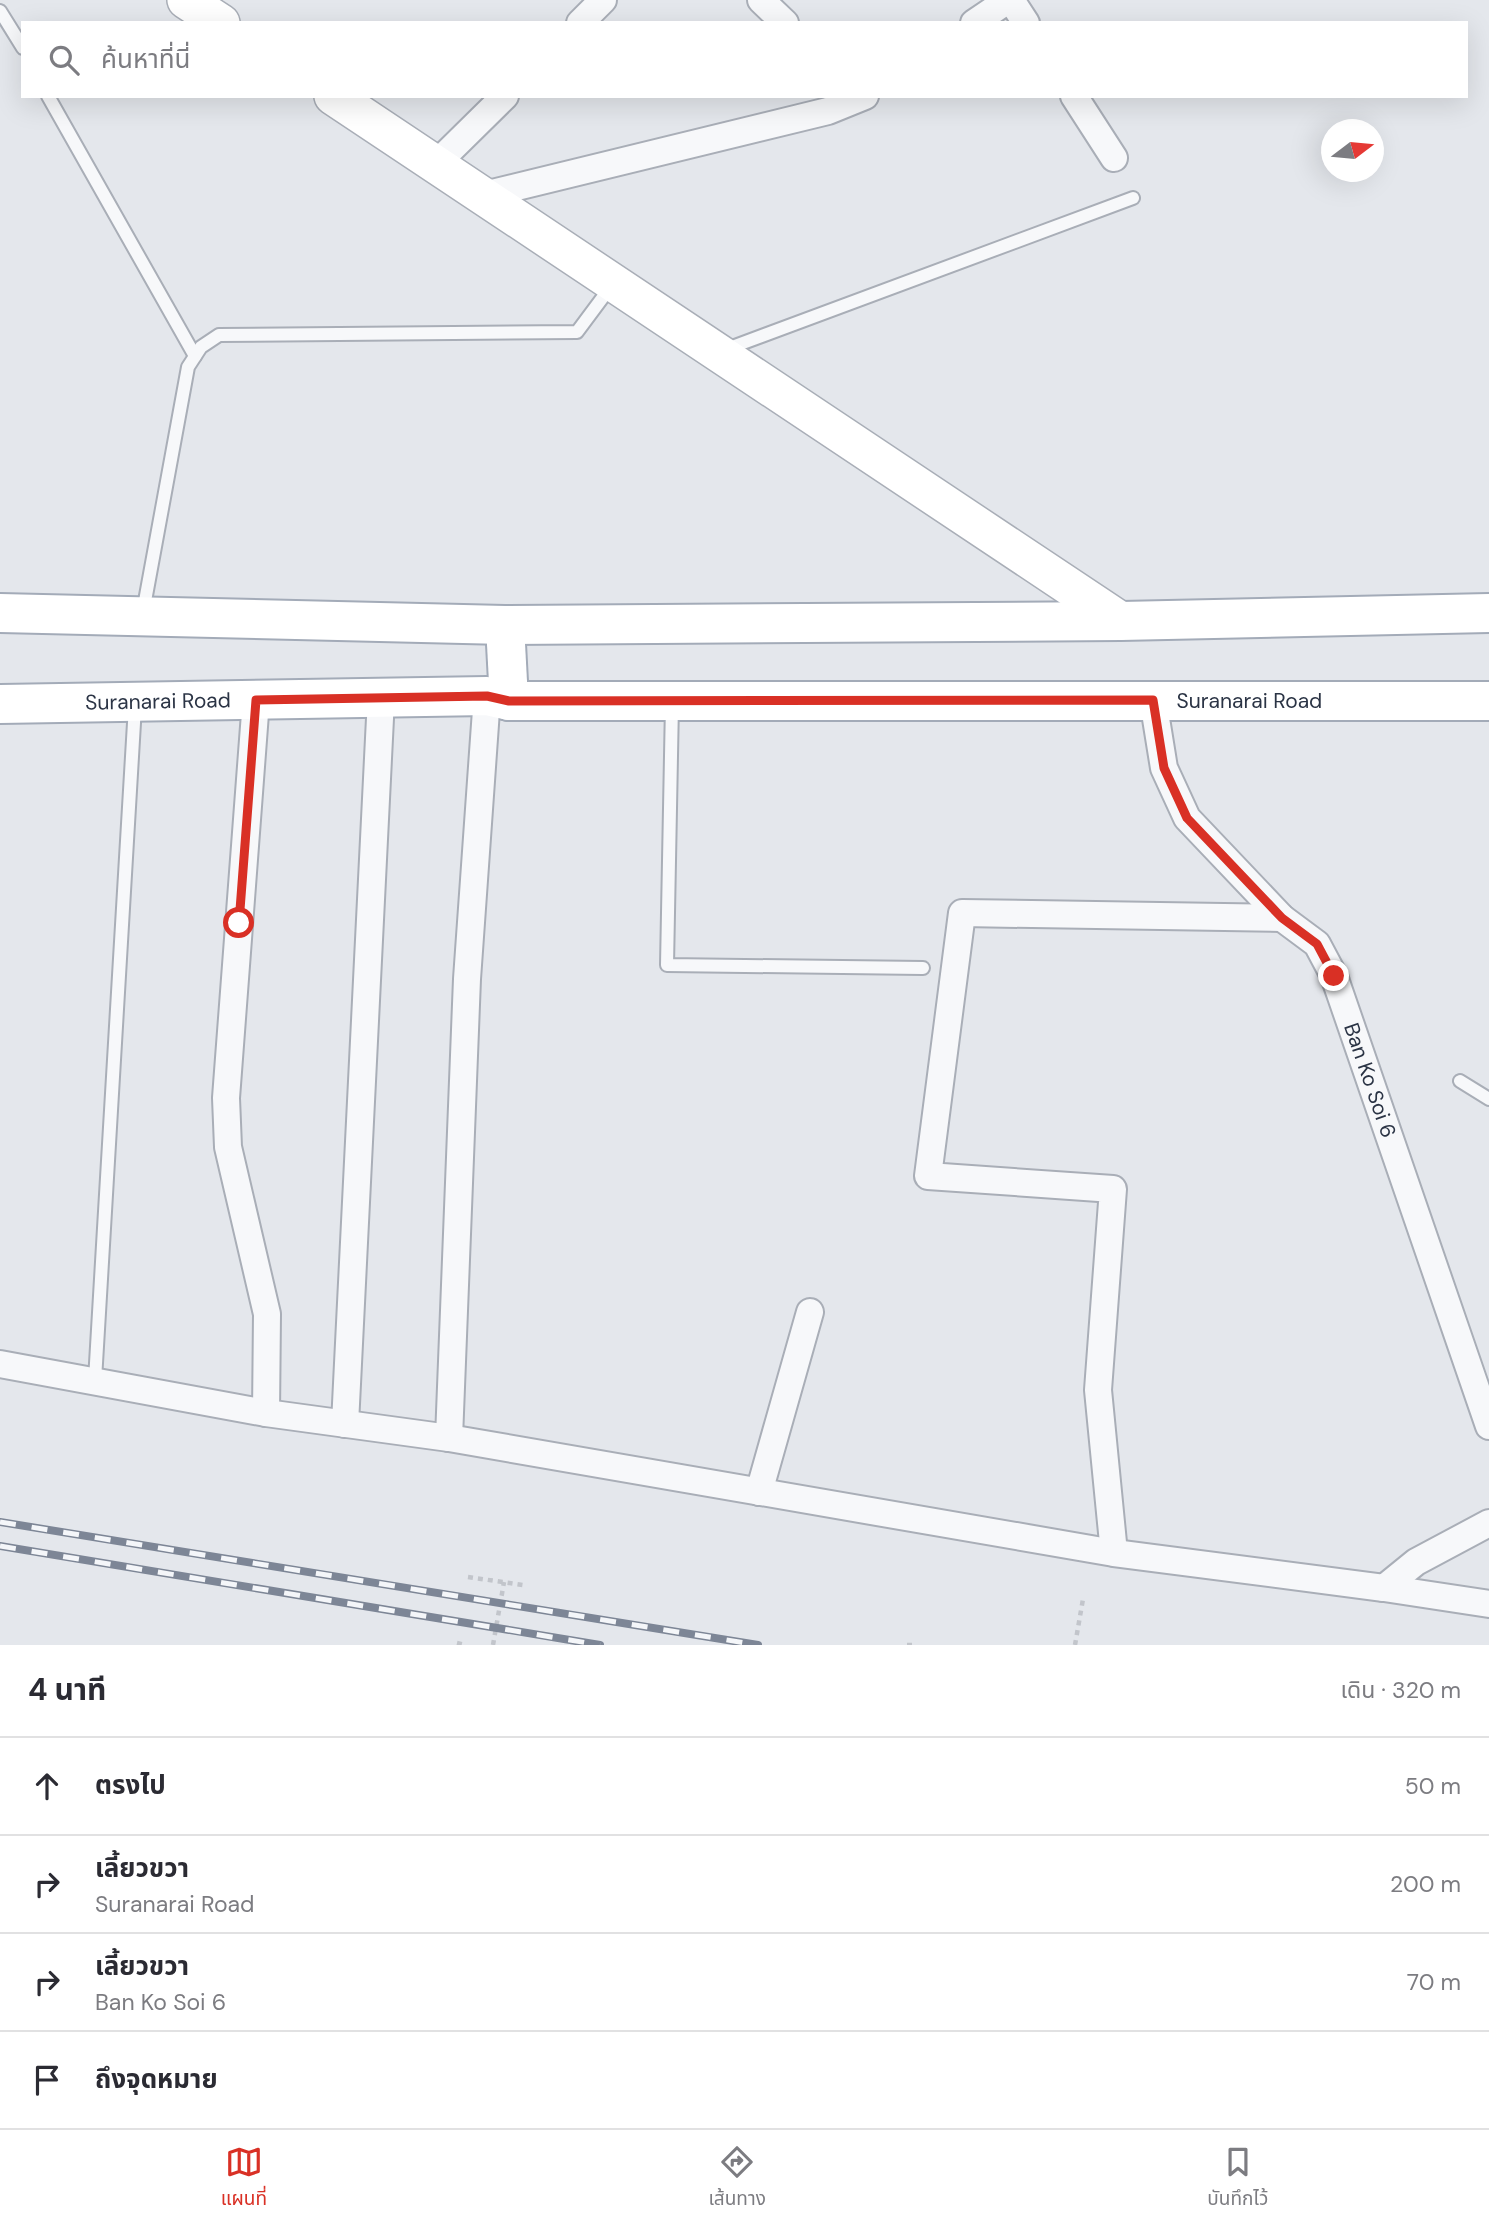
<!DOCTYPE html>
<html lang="th">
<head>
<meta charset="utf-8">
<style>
  :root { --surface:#fff; --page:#f7f7f7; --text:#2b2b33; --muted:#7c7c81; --line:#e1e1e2; --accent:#d93025 }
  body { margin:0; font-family:"DM Sans","Noto Sans Thai",sans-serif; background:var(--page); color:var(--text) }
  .compass { position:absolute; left:1321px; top:119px; width:63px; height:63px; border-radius:50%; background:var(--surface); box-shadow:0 7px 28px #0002; rotate:74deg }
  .stop { position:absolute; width:21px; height:21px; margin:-16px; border:5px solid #d93025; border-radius:50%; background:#fff }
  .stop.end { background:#d93025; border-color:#fff; box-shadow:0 2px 7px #0008 }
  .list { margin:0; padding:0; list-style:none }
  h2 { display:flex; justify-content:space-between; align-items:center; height:91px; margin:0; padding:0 28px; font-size:30px }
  h2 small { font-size:23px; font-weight:400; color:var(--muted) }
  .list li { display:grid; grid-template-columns:46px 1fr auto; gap:21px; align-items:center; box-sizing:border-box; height:98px; padding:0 28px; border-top:2px solid var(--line) }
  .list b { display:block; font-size:26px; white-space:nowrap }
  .list p { margin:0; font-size:23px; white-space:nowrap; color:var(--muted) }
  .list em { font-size:23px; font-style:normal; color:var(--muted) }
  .icon { flex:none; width:38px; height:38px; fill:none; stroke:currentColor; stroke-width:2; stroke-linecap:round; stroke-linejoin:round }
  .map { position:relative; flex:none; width:1489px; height:1645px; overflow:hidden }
  .search { position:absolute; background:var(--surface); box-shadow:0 7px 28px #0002; left:21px; right:21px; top:21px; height:77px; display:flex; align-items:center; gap:18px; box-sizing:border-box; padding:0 24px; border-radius:0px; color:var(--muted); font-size:26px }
  .sheet { height:483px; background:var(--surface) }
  nav { display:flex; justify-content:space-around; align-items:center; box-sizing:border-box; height:98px; border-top:2px solid var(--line); background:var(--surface); font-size:19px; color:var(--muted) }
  nav a { display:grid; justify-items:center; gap:4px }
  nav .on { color:var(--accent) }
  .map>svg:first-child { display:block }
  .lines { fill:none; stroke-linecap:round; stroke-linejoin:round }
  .lane-casing { stroke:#a9aeb7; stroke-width:16 }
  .street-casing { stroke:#a9aeb7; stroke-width:30 }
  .secondary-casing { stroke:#a9aeb7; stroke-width:40 }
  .primary-casing { stroke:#a3abb8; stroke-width:42 }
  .path { stroke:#c2c5cb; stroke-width:4.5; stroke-dasharray:5 5; stroke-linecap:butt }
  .lane { stroke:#f7f8fa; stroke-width:12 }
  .street { stroke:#f7f8fa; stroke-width:26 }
  .secondary { stroke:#fff; stroke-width:37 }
  .primary { stroke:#fff; stroke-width:38 }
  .rail-casing { stroke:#7d8696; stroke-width:8 }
  .rail { stroke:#f4f6f9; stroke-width:5; stroke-dasharray:16; stroke-linecap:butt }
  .route { stroke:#d93025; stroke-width:9 }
  .labels { text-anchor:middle; stroke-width:5; stroke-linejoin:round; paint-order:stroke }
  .street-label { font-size:21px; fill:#2b3445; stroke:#f4f6f9 }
</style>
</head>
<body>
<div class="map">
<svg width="1489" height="1645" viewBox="0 0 1489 1645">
  <rect width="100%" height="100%" fill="#e4e7ec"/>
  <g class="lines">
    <defs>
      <g id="lane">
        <path d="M0 11 23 48"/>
        <path d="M48 96 195 356"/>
        <path d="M724 350 1133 198"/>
        <path d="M143 612 188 367 201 347 219 335 577 332 612 285"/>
        <path d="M672 704 667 965 923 968"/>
        <path d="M1460 1081 1489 1099"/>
        <path d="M95 1380 135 706"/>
      </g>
      <g id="street">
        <path d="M761 0 785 23"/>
        <path d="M1011 0 1026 23"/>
        <path d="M580 23 603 0"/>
        <path d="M974 23 1008 0"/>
        <path d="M1074 96 1114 158"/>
        <path d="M436 164 505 96"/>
        <path d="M484 195 828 111 865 96"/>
        <path d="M256 700 226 1098 228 1147 267 1314 266 1413"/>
        <path id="s1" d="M1153 700 1164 768 1187 818 1282 918 1317 944 1334 976 1489 1426"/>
        <path d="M0 1364 266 1413 449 1438 1114 1553 1384 1588 1416 1562 1489 1523"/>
        <path d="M345 1424 381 698"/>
        <path d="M449 1438 467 979 487 696"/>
        <path d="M759 1492 810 1312"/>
        <path d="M1114 1553 1098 1390 1113 1189 928 1176 962 913 1282 918"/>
        <path d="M1384 1588 1489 1604"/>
      </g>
      <g id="secondary">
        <path d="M186 0 221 23"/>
        <path d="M333 96 1121 621"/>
      </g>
      <g id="primary">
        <path d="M0 613 505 625 1121 621 1489 613"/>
        <path d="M505 625 509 701"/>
        <path id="s2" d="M0 704 487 696 509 701H1489"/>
      </g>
    </defs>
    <use href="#lane" class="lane-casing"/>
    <use href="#street" class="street-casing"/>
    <use href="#secondary" class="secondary-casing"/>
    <use href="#primary" class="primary-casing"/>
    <g class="path">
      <path d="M468 1577 523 1585"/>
      <path d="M457 1643 466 1645"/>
      <path d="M493 1645 504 1582"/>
      <path d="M907 1645H916"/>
      <path d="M1075 1645 1083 1599"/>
    </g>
    <use href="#lane" class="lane"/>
    <use href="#street" class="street"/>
    <use href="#secondary" class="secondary"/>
    <use href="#primary" class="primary"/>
    <defs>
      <g id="rail">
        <path d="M0 1522 758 1645"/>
        <path d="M0 1546 600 1645"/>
      </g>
    </defs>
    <use href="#rail" class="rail-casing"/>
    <use href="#rail" class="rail"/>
  </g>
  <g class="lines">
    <path class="route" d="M239 923 256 700 487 696 509 701 1153 700 1164 768 1187 818 1282 918 1317 944 1334 976"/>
  </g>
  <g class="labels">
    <g class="street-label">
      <text dy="7" stroke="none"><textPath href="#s2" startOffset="1250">Suranarai Road</textPath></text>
      <text dy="7" stroke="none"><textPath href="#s2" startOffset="158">Suranarai Road</textPath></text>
      <text dy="7" stroke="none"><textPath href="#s1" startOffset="452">Ban Ko Soi 6</textPath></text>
    </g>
  </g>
</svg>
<svg class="compass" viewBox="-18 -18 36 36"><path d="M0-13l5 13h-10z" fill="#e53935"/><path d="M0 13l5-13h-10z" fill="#7c7c81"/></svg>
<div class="stop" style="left:239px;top:923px"></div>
<div class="stop end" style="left:1334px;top:976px"></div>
<div class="search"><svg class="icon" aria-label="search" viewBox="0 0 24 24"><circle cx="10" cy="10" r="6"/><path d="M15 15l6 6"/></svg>ค้นหาที่นี่</div>
</div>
<section class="sheet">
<h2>4 นาที<small>เดิน · 320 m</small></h2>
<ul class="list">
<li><svg class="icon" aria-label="ahead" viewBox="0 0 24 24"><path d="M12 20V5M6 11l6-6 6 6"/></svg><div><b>ตรงไป</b></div><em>50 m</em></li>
<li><svg class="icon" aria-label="right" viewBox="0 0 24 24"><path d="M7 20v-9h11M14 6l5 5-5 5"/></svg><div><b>เลี้ยวขวา</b><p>Suranarai Road</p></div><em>200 m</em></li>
<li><svg class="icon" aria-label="right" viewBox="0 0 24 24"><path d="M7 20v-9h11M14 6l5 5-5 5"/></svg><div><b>เลี้ยวขวา</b><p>Ban Ko Soi 6</p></div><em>70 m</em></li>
<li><svg class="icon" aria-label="arrive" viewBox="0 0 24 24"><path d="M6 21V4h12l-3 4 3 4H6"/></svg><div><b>ถึงจุดหมาย</b></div></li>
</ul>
</section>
<nav>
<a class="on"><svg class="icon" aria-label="map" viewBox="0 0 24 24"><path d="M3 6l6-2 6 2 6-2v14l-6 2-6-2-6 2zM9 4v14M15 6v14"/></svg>แผนที่</a>
<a><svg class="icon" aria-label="directions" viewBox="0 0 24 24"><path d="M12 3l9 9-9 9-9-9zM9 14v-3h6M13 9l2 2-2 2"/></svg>เส้นทาง</a>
<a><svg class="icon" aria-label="saved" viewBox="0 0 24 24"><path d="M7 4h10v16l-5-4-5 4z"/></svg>บันทึกไว้</a>
</nav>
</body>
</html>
